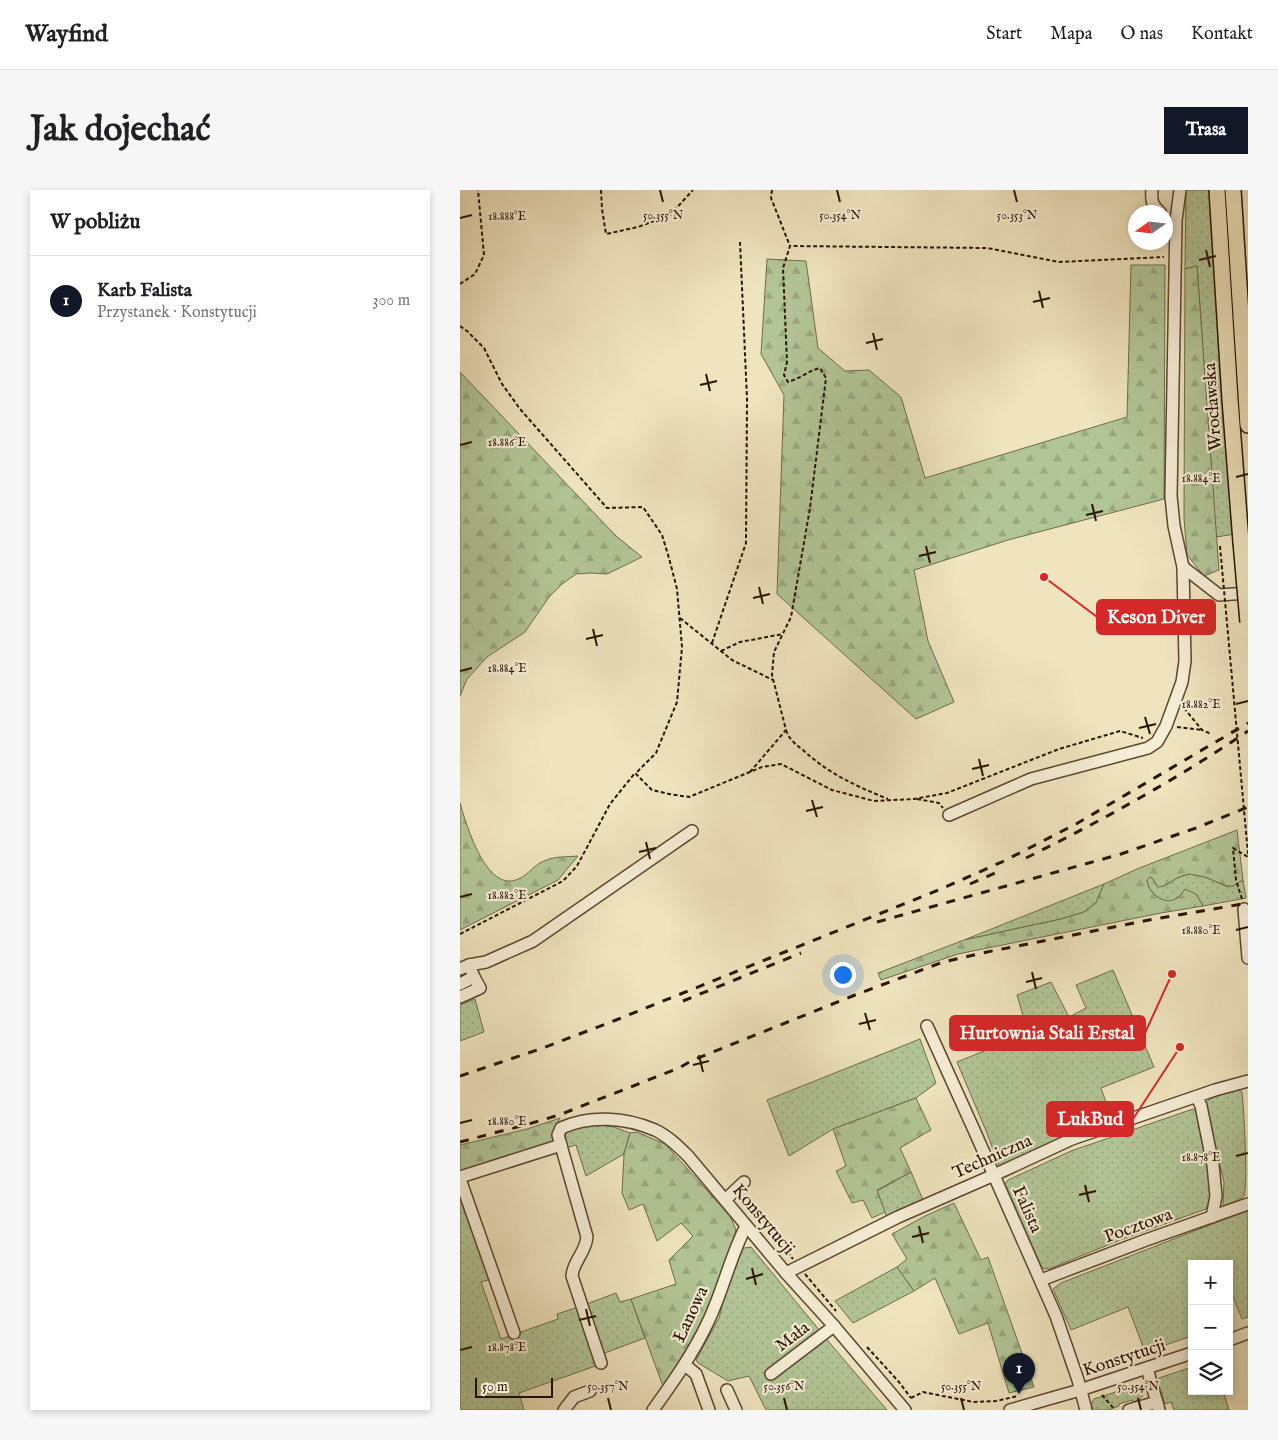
<!DOCTYPE html>
<html lang="pl">
<head>
<meta charset="utf-8">
<style>
  :root { --surface:#fff; --page:#f6f6f6; --text:#202124; --muted:#757577; --line:#e0e0e0; --accent:#111827 }
  body { margin:0; font-family:"IM FELL English",serif; background:var(--page); color:var(--text) }
  .controls { position:absolute; right:15px; bottom:15px; display:grid; overflow:hidden; border-radius:0px; box-shadow:0 2px 8px #0003 }
  .controls button { width:45px; height:45px; display:grid; place-items:center; padding:0; border:0; border-bottom:1px solid var(--line); background:var(--surface); color:var(--text); font:25px sans-serif }
  .compass { position:absolute; left:668px; top:15px; width:45px; height:45px; border-radius:50%; background:var(--surface); box-shadow:0 2px 8px #0003; rotate:256deg }
  .scale { position:absolute; left:15px; bottom:12px; width:78px; box-sizing:border-box; padding-left:5px; border:2px solid #2a1300; border-top:0; font-size:14px; line-height:18px; white-space:nowrap; color:#2a1300; -webkit-text-stroke:4px #f5edd5; paint-order:stroke }
  .you { position:absolute; left:382px; top:784px; width:18px; height:18px; margin:-12px; border:4px solid #fff; border-radius:50%; background:#1a73e8; box-shadow:0 0 0 8px #1a73e833 }
  .badge { display:grid; place-items:center; width:32px; height:32px; border-radius:50%; background:var(--accent); color:#fff; font-size:16px; font-weight:700 }
  .pin { position:absolute; translate:-50% -41px; filter:drop-shadow(0 1px 2px #0008) }
  .pin::after { content:''; position:absolute; top:26px; width:18px; height:15px; background:inherit; clip-path:polygon(0 0,100% 0,50% 100%) }
  .list { margin:0; padding:0; list-style:none }
  h2 { display:flex; justify-content:space-between; align-items:center; height:65px; margin:0; padding:0 20px; font-size:21px }
  h2 small { font-size:16px; font-weight:400; color:var(--muted) }
  .list li { display:grid; grid-template-columns:32px 1fr auto; gap:15px; align-items:center; box-sizing:border-box; height:90px; padding:0 20px; border-top:1px solid var(--line) }
  .list b { display:block; font-size:19px; white-space:nowrap }
  .list p { margin:0; font-size:16px; white-space:nowrap; color:var(--muted) }
  .list em { font-size:16px; font-style:normal; color:var(--muted) }
  .icon { flex:none; width:28px; height:28px; fill:none; stroke:currentColor; stroke-width:2; stroke-linecap:round; stroke-linejoin:round }
  .map { position:relative; flex:none; width:788px; height:1220px; overflow:hidden; border-radius:0px }
  header { display:flex; align-items:center; gap:30px; box-sizing:border-box; height:70px; padding:0 25px; background:var(--surface); border-bottom:1px solid var(--line) }
  header strong { font-size:24px }
  nav { display:flex; gap:28px; margin-inline-start:auto; font-size:18px }
  .intro { display:flex; align-items:center; justify-content:space-between; box-sizing:border-box; height:120px; padding:0 30px }
  h1 { margin:0; font-size:35px }
  .button { padding:12px 22px; border-radius:0px; background:var(--accent); color:#fff; font-size:18px; font-weight:700 }
  main { display:flex; gap:30px; padding:0 30px }
  aside { flex:1; background:var(--surface); border-radius:0px; box-shadow:0 2px 8px #0003 }
  .map>svg:first-child { display:block }
  .grass { fill:url(#grass-dots); stroke:#6e6c4b }
  .forest { fill:url(#forest-firs); stroke:#6e6c4b }
  .lines { fill:none; stroke-linecap:round; stroke-linejoin:round }
  .minor-casing { stroke:#5b4730; stroke-width:14 }
  .major-casing { stroke:#2a1300; stroke-width:18 }
  .path { stroke:#2a1300; stroke-width:2; stroke-dasharray:4 2.5; stroke-linecap:butt }
  .minor { stroke:#f5edd5; stroke-width:11 }
  .major { stroke:#efe4be; stroke-width:15 }
  .rail { stroke:#2a1300; stroke-width:3; stroke-dasharray:9 9; stroke-linecap:butt }
  .major-bridge-casing { stroke:#2a1300; stroke-width:18; stroke-linecap:butt }
  .path-bridge { stroke:#2a1300; stroke-width:2; stroke-dasharray:4 2.5; stroke-linecap:butt }
  .major-bridge { stroke:#efe4be; stroke-width:15 }
  .ticks { fill:none; stroke:#2a1300; stroke-width:2 }
  .labels { text-anchor:middle; stroke-width:4.5; stroke-linejoin:round; paint-order:stroke }
  .street-label { font-size:18px; fill:#2a1300; stroke:#f5edd5 }
  .ticks-label { font-size:12px; text-anchor:middle; fill:#2a1300; stroke:#f5edd5; stroke-width:4.5; stroke-linejoin:round; paint-order:stroke }
  .leader { fill:none; stroke:#d62828; stroke-width:2 }
  .callout-dot { fill:#d62828; stroke:#f5edd5; stroke-width:2 }
  .callout { fill:#d62828; stroke:#d62828; stroke-width:2 }
  .callout-label { font-size:19px; text-anchor:middle; font-weight:bold; fill:#fff }
</style>
</head>
<body>
<header>
<strong>Wayfind</strong>
<nav><a>Start</a><a>Mapa</a><a>O nas</a><a>Kontakt</a></nav>
</header>
<div class="intro"><h1>Jak dojechać</h1><a class="button">Trasa</a></div>
<main>
<aside>
<h2>W pobliżu<small></small></h2>
<ul class="list">
<li><span class="badge">1</span><div><b>Karb Falista</b><p>Przystanek · Konstytucji</p></div><em>300 m</em></li>
</ul>
</aside>
<div class="map">
<svg width="788" height="1220" viewBox="0 0 788 1220">
  <defs>
    <pattern id="grass-dots" width="8" height="8" patternUnits="userSpaceOnUse" patternTransform="scale(1.25)"><rect width="8" height="8" fill="#b2c596"/><path d="M2 2h.1M6 6h.1" fill="none" stroke="#99a880" stroke-width="1.8" stroke-linecap="round"/></pattern>
    <pattern id="forest-firs" width="22" height="20" patternUnits="userSpaceOnUse" patternTransform="scale(1.25)"><rect width="22" height="20" fill="#b2c596"/><path d="M5 1l3.5 6h-7zM16 11l3.5 6h-7z" fill="#99a880"/></pattern>
  </defs>
  <rect width="100%" height="100%" fill="#efe4be"/>
  <filter id="stains"><feTurbulence type="fractalNoise" baseFrequency=".004" numOctaves="4"/><feColorMatrix values="0 0 0 0 .2 0 0 0 0 .09 0 0 0 0 .02 0 0 0 .5 -.17"/></filter>
  <radialGradient id="worn" r=".72"><stop offset=".6" stop-color="#630" stop-opacity="0"/><stop offset="1" stop-color="#630" stop-opacity=".3"/></radialGradient>
  <g class="grass">
    <path d="M726 0H751L775 344 756 347 737 76 725 79Z"/>
    <path d="M729 684 745 687 766 696H773L783 690 786 708 743 716 736 704C731 705 724 704 720 706 717 707 715 710 713 711 701 714 688 701 687 690L690 687 693 689 696 695 704 696 719 687Z"/>
    <path d="M644 694 636 713 624 722 601 729 504 750Z"/>
    <path d="M653 780 694 877 641 898 652 929 596 951 539 976 527 943 497 872 568 843 557 805 591 792 609 827 626 818 616 795Z"/>
    <path d="M15 809 24 842 0 851V815Z"/>
    <path d="M460 849 476 893 456 908 373 939 329 966 307 910Z"/>
    <path d="M777 899 782 902C784 921 788 994 784 1006 779 1011 769 1013 763 1016L764 992 745 914 750 909Z"/>
    <path d="M733 919 737 923 747 976 751 1006 746 1019 660 1050 589 1079 582 1078 545 994 548 990 611 961Z"/>
    <path d="M140 935 154 937 170 943 164 964 126 986 116 955 106 958C98 934 124 937 140 935Z"/>
    <path d="M451 982 463 1010 427 1028 417 1001Z"/>
    <path d="M0 998 31 1089 21 1092 41 1149 98 1129 97 1124 124 1115 156 1103 160 1112 171 1109 185 1148 142 1164 144 1173 59 1203 64 1220H0Z"/>
    <path d="M788 1020V1127L782 1129 769 1097V1074H732V1146L685 1162 668 1117 611 1140 593 1099 601 1093Z"/>
    <path d="M291 1057 374 1158 427 1220H306L289 1186 268 1191 238 1173 236 1170 259 1128 276 1063 284 1058Z"/>
    <path d="M437 1077 454 1101 393 1133 375 1111Z"/>
    <path d="M732 1177V1201H763L769 1220H714L711 1212 705 1214 698 1193 699 1188Z"/>
    <path d="M680 1194C689 1202 682 1209 673 1212L672 1210 659 1214V1216L648 1220H633L631 1214 634 1209Z"/>
  </g>
  <g class="forest">
    <path d="M307 69 346 71 358 158 385 181 409 180 441 207 465 288 667 227 671 75H705L704 309 548 350 454 380 468 451 494 512 456 529 317 404 324 205 301 164Z"/>
    <path d="M737 76 759 380 744 386 727 365 724 328 725 79Z"/>
    <path d="M0 182 156 346 182 367 147 384 131 383 116 384 102 394 89 407 65 442 27 467 7 489 0 506Z"/>
    <path d="M0 613C6 634 24 695 52 691 66 689 73 675 84 671 95 666 107 667 118 666L98 690 0 740Z"/>
    <path d="M777 640 783 690 773 696H766L745 687 729 684 719 687 704 696 699 697C695 695 695 689 690 687L687 690C687 701 702 714 713 710 719 708 722 703 725 699L736 704 743 716 701 723 498 764 421 790 418 783 504 750 601 729 624 722 636 713 644 694 677 679Z"/>
    <path d="M456 908 471 940 440 958 451 982 417 1000 425 1022 412 1028 403 1010 392 1013 376 981 386 976 373 939Z"/>
    <path d="M100 928 93 943 96 953 0 983V955L67 939Z"/>
    <path d="M177 942 205 954 270 1026 276 1040 254 1109 228 1162 204 1199 171 1109 216 1094 209 1070 233 1046 221 1033 197 1051 183 1014 169 1020 162 1003 164 964 170 943Z"/>
    <path d="M494 1013 521 1070 528 1067 574 1197 549 1203 528 1133 499 1144 475 1088 454 1101 437 1077 447 1069 432 1044 465 1026Z"/>
  </g>
  <g class="lines">
    <defs>
      <g id="minor">
        <path d="M692 0C691 10 692 16 700 22"/>
        <path d="M723 377 759 405 788 403"/>
        <path d="M489 625 571 589 688 558 697 552 706 536 722 492 725 471 723 377 714 336 711 306 716 30 720 0"/>
        <path d="M784 719 788 768"/>
        <path d="M9 775 26 772 73 751 232 641"/>
        <path d="M0 779 9 775 14 787 0 794"/>
        <path d="M0 807 20 798 14 787"/>
        <path d="M467 836 514 940 596 1126 618 1190 626 1220"/>
        <path d="M737 907 741 916 753 975 756 1006 752 1027"/>
        <path d="M0 987 101 955"/>
        <path d="M0 989 54 1143"/>
        <path d="M265 1010 284 992"/>
        <path d="M326 1083 438 1027 534 985 612 949 755 900 788 891"/>
        <path d="M581 1090 686 1050 788 1014"/>
        <path d="M769 1150 788 1143"/>
        <path d="M141 1173 112 1086C113 1071 125 1064 127 1047L98 945 101 938C130 925 165 927 195 940 208 946 219 957 228 966L326 1083 374 1136 445 1220"/>
        <path d="M225 1175 236 1184 249 1220"/>
        <path d="M687 1178 699 1220"/>
        <path d="M311 1184 374 1136"/>
        <path d="M267 1200 276 1220"/>
        <path d="M104 1220 114 1207 130 1201"/>
        <path d="M193 1220C213 1192 233 1164 248 1132 263 1101 270 1067 286 1036"/>
        <path d="M550 1220 620 1200 732 1163"/>
        <path d="M669 1220 697 1212"/>
      </g>
      <g id="major">
        <path d="M757 0 770 209 781 352"/>
        <path d="M773 0 788 235"/>
      </g>
    </defs>
    <use href="#minor" class="minor-casing"/>
    <use href="#major" class="major-casing"/>
    <g class="path">
      <path d="M141 0 142 19 146 44 178 37 210 25 233 0"/>
      <path d="M312 0 311 8 330 56"/>
      <path d="M0 94 15 84 24 65 18 0"/>
      <path d="M0 136 7 141 24 158 42 194 60 219 147 318 183 317 202 345 209 368 217 399 222 457 217 512 196 563 176 583"/>
      <path d="M220 428 272 470 313 490"/>
      <path d="M252 453 286 353 287 209 280 52"/>
      <path d="M261 461 280 452 323 444"/>
      <path d="M724 518 742 540 751 544"/>
      <path d="M717 537 742 540"/>
      <path d="M326 540C329 549 335 554 343 560 369 584 396 596 428 609"/>
      <path d="M290 582 326 540 312 485 314 462 331 427 350 318 366 188 360 178C348 181 339 189 328 192L324 185 327 172 323 78 330 56 527 58 599 72 704 67"/>
      <path d="M457 609 479 613 483 618"/>
      <path d="M782 709 776 690 773 658 788 667"/>
      <path d="M0 744 103 691 117 676 150 614 175 583 192 600 209 604 229 607 302 577 321 574 372 600 414 611 454 609 487 603 599 559 660 541 683 548"/>
      <path d="M283 1006 333 1069"/>
      <path d="M345 1084 376 1121"/>
      <path d="M407 1157 439 1192 451 1208"/>
      <path d="M642 1205 655 1220"/>
      <path d="M451 1208 463 1202 513 1212 536 1211 558 1206"/>
    </g>
    <use href="#minor" class="minor"/>
    <use href="#major" class="major"/>
    <g class="rail">
      <path d="M566 668C643 630 717 589 788 541"/>
      <path d="M510 694 542 680"/>
      <path d="M417 732 661 664 736 638 788 617"/>
      <path d="M223 811 341 763"/>
      <path d="M0 886 83 858 156 830 481 699 544 671 616 634 788 533"/>
      <path d="M0 952 72 933 99 925 219 878 233 870 395 805 483 772 527 762 689 730 788 713"/>
    </g>
    <defs>
      <path id="major-bridge" d="M781 352 788 432"/>
    </defs>
    <use href="#major-bridge" class="major-bridge-casing"/>
    <path class="path-bridge" d="M760 356 788 664"/>
    <use href="#major-bridge" class="major-bridge"/>
  </g>
  <path class="ticks" d="M200 0 203 12M377 0 380 12M554 0 557 12M0 28 12 25M746 60 750 77M739 70 756 66M579 101 583 118M573 112 590 108M413 143 417 160M406 153 423 149M246 184 250 201M240 195 257 191M0 255 12 252M776 287 788 284M632 314 636 331M626 325 643 321M466 356 470 373M459 366 476 362M299 397 303 414M293 408 310 404M133 439 137 456M126 449 143 445M0 481 12 478M776 514 788 511M685 527 690 544M679 538 696 534M519 569 523 586M512 579 529 575M352 610 357 627M346 621 363 617M186 652 190 669M179 662 196 658M0 707 12 704M776 740 788 737M572 782 576 799M566 792 582 788M405 823 410 840M399 834 416 830M239 865 243 882M233 875 249 871M0 933 12 930M776 966 788 963M625 995 629 1012M619 1005 636 1001M459 1036 463 1053M452 1047 469 1043M292 1078 296 1095M286 1089 303 1084M126 1119 130 1136M119 1130 136 1126M0 1160 12 1157M148 1208 151 1220M324 1208 327 1220M501 1208 504 1220M678 1208 681 1220"/>
  <g class="labels">
    <g class="street-label">
      <text transform="translate(752 217) rotate(-94)" y="6">Wrocławska</text>
      <text transform="translate(532 966) rotate(-24)" y="6">Techniczna</text>
      <text transform="translate(568 1019) rotate(66)" y="6">Falista</text>
      <text transform="translate(304 1029) rotate(50)" y="6">Konstytucji</text>
      <text transform="translate(678 1035) rotate(-20)" y="6">Pocztowa</text>
      <text transform="translate(230 1124) rotate(-65)" y="6">Łanowa</text>
      <text transform="translate(332 1146) rotate(-37)" y="6">Mała</text>
      <text transform="translate(664 1167) rotate(-18)" y="6">Konstytucji</text>
    </g>
  </g>
  <g class="ticks-label">
    <text x="203" y="29">50.355°N</text>
    <text x="380" y="29">50.354°N</text>
    <text x="557" y="29">50.353°N</text>
    <text x="47" y="30">18.888°E</text>
    <text x="47" y="256">18.886°E</text>
    <text x="741" y="292">18.884°E</text>
    <text x="47" y="482">18.884°E</text>
    <text x="741" y="518">18.882°E</text>
    <text x="47" y="709">18.882°E</text>
    <text x="741" y="744">18.880°E</text>
    <text x="47" y="935">18.880°E</text>
    <text x="741" y="971">18.878°E</text>
    <text x="47" y="1161">18.878°E</text>
    <text x="148" y="1200">50.357°N</text>
    <text x="324" y="1200">50.356°N</text>
    <text x="501" y="1200">50.355°N</text>
    <text x="678" y="1200">50.354°N</text>
  </g>
  <path class="leader" d="M584 387L637 427M712 784L685 843M720 857L673 929"/>
  <g class="callout-dot">
    <circle cx="584" cy="387" r="5"/>
    <circle cx="712" cy="784" r="5"/>
    <circle cx="720" cy="857" r="5"/>
  </g>
  <g class="callout">
    <rect x="637" y="410" width="118" height="34" rx="5"/>
    <rect x="490" y="826" width="195" height="34" rx="5"/>
    <rect x="587" y="912" width="86" height="34" rx="5"/>
  </g>
  <g class="callout-label">
    <text x="696" y="433">Keson Diver</text>
    <text x="587" y="849">Hurtownia Stali Erstal</text>
    <text x="630" y="935">LukBud</text>
  </g>
  <rect width="100%" height="100%" filter="url(#stains)"/>
  <rect width="100%" height="100%" fill="url(#worn)"/>
</svg>
<div class="controls">
<button>+</button>
<button>−</button>
<button><svg class="icon" aria-label="layers" viewBox="0 0 24 24"><path d="M12 4l9 5-9 5-9-5zM3 14l9 5 9-5"/></svg></button>
</div>
<svg class="compass" viewBox="-18 -18 36 36"><path d="M0-13l5 13h-10z" fill="#e53935"/><path d="M0 13l5-13h-10z" fill="#757577"/></svg>
<div class="scale">50 m</div>
<div class="you"></div>
<div class="pin badge" style="left:559px;top:1204px">1</div>
</div>
</main>
</body>
</html>
